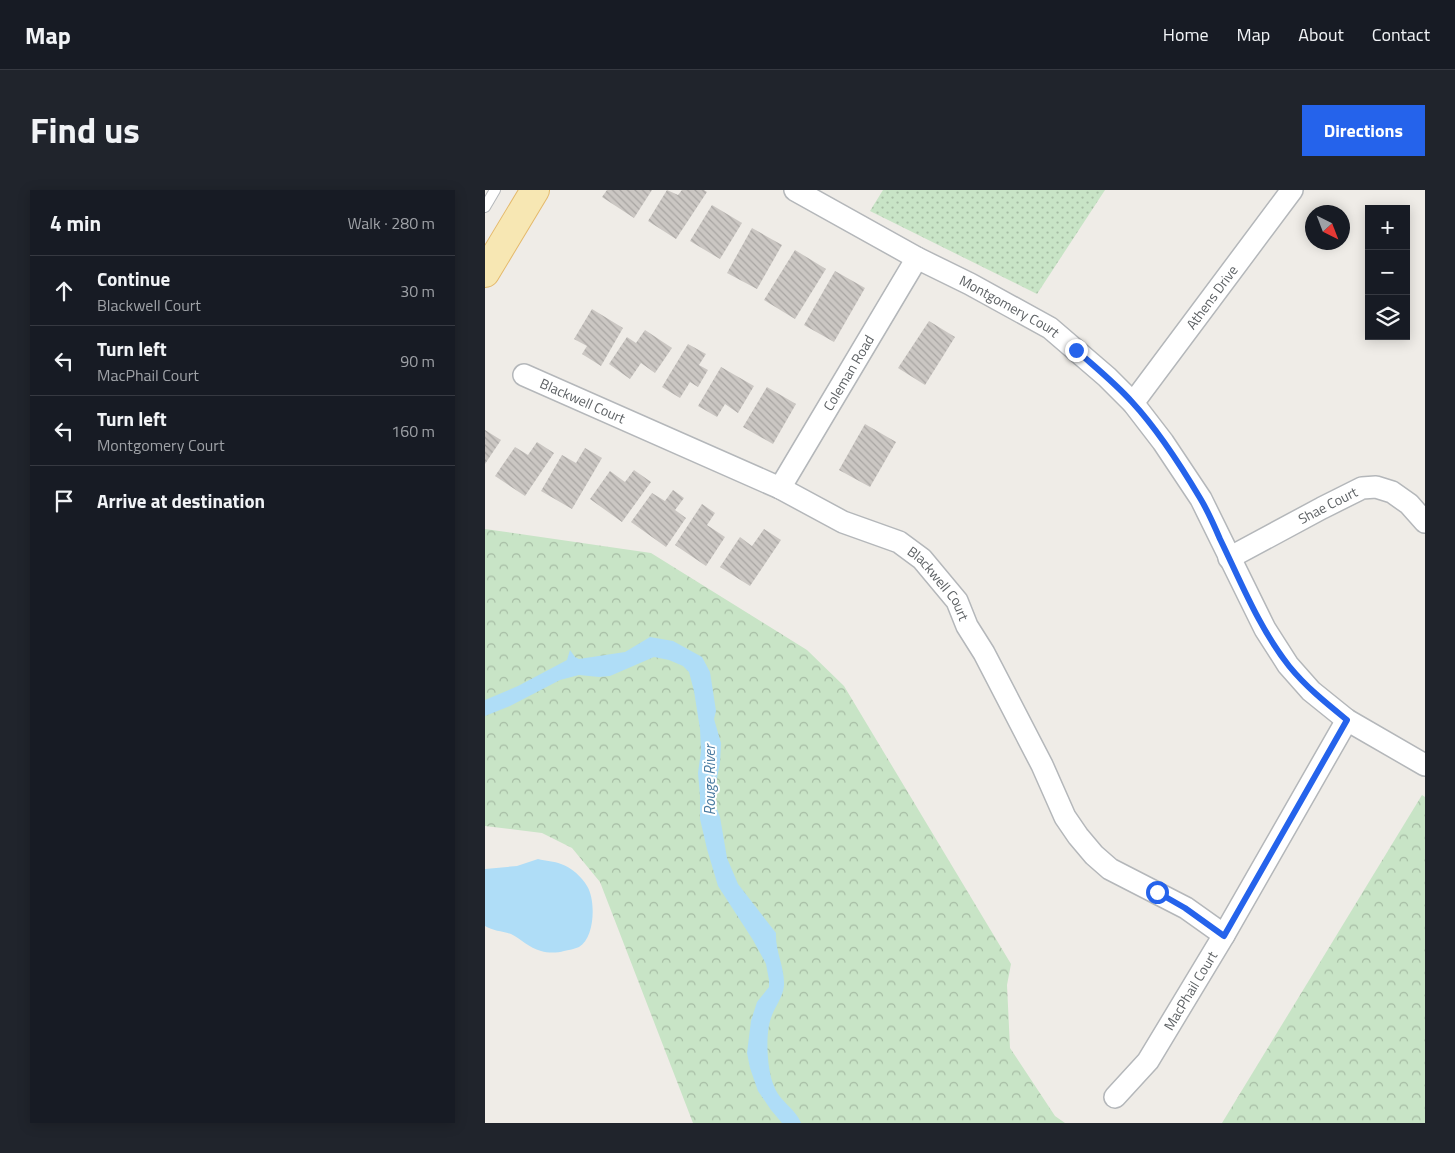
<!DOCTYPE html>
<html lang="en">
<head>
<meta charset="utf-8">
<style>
  :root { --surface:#171b24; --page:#20242c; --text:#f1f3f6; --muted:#9ea1a6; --line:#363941; --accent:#2563eb }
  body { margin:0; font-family:"Titillium Web",sans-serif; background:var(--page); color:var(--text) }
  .controls { position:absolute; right:15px; top:15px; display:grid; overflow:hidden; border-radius:0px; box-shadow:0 2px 12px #0003 }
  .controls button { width:45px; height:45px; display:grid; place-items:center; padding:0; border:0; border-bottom:1px solid var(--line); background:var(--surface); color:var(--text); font:25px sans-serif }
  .compass { position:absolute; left:820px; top:15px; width:45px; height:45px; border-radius:50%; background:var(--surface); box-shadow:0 2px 12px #0003; rotate:138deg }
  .stop { position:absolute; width:15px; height:15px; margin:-11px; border:4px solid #2563eb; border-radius:50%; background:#fff }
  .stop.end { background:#2563eb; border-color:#fff; box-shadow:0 1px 5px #0008 }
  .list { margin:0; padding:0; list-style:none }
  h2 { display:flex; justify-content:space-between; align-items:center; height:65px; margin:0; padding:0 20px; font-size:21px }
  h2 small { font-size:16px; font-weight:400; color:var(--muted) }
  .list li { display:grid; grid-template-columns:32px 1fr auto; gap:15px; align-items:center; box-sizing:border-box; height:70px; padding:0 20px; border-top:1px solid var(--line) }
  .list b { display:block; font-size:19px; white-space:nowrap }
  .list p { margin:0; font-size:16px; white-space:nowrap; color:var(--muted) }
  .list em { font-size:16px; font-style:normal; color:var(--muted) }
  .icon { flex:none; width:28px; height:28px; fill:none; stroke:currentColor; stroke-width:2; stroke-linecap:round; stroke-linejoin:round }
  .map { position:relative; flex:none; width:940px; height:933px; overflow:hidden; border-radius:0px }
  header { display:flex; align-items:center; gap:30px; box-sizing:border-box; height:70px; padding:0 25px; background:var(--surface); border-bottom:1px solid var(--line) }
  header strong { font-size:24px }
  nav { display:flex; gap:28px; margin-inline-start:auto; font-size:18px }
  .intro { display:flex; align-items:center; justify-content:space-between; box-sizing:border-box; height:120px; padding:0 30px }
  h1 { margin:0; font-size:35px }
  .button { padding:12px 22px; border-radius:0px; background:var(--accent); color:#fff; font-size:18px; font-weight:700 }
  main { display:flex; gap:30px; padding:0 30px }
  aside { flex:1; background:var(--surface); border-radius:0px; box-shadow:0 2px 12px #0003 }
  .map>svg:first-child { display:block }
  .forest { fill:url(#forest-crowns) }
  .park { fill:url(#park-dots) }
  .water { fill:#afddf7 }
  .building { fill:url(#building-back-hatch) }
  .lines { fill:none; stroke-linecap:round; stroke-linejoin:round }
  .service-casing { stroke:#b4b7ba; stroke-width:12 }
  .minor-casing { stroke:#b4b7ba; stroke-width:24 }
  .primary-casing { stroke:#e4b96b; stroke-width:30 }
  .service { stroke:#fff; stroke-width:10 }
  .minor { stroke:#fff; stroke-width:21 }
  .primary { stroke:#f7e7b3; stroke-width:28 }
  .route { stroke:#2563eb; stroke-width:6 }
  .labels { text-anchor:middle; stroke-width:4; stroke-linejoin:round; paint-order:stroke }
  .street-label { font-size:14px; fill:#5e6265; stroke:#fff }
  .water-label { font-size:15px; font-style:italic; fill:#497aa0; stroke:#fff }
</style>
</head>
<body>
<header>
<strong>Map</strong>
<nav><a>Home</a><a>Map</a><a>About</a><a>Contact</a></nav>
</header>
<div class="intro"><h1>Find us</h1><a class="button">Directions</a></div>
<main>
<aside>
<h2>4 min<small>Walk · 280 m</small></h2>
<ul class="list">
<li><svg class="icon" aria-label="ahead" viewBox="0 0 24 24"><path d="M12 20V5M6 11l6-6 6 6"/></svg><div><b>Continue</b><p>Blackwell Court</p></div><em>30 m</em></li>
<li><svg class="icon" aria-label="left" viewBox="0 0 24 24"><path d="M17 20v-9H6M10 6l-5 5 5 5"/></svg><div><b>Turn left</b><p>MacPhail Court</p></div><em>90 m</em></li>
<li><svg class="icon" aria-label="left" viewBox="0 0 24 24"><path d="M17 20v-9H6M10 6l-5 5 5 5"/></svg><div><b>Turn left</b><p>Montgomery Court</p></div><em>160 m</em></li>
<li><svg class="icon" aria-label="arrive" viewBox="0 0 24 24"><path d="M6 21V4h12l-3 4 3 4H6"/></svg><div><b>Arrive at destination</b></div></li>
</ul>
</aside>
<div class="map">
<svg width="940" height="933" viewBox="0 0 940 933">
  <defs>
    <pattern id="forest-crowns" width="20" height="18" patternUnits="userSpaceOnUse" patternTransform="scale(1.25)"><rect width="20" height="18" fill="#c8e4c6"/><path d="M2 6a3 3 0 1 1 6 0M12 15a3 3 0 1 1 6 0" fill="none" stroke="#a6bca4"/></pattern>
    <pattern id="park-dots" width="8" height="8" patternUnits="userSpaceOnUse" patternTransform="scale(1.25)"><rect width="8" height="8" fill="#c8e4c6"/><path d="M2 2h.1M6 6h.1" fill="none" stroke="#a6bca4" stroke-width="1.8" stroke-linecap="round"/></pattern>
    <pattern id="building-back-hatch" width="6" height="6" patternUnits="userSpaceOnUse" patternTransform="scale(1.25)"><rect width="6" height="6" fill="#cbc7c3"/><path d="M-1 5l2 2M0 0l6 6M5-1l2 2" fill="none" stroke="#a8a5a2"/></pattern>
  </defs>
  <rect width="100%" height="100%" fill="#efece7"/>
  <g class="forest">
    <path d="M0 339 166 363 322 460 359 496 526 774 522 795 525 858 570 926 580 933H208L115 692 87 658 57 643 0 636Z"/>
    <path d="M937 605 940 607V933H737Z"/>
  </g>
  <path class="park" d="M398 0H620L552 104 385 21Z"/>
  <g class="water">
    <path d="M165 447 188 451 217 467 225 482 231 521 229 529 236 553 235 573 228 608 235 627 242 668 253 694 291 743C290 761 300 778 299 796 298 807 289 818 286 828 280 844 282 881 289 896 294 911 311 919 316 933H297L286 920 273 901 265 878 262 863 266 831 272 812 284 797V790L281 774 268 750 233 696 222 659 215 629V606L213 583 216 561 215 539 209 501 204 482 198 476 184 470 169 467 125 486 114 487 94 485 75 490 25 516 0 526V510L33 496 82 470 85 460 90 467 94 469 140 462Z"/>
    <path d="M53 669C61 671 69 671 76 674 86 677 97 687 102 696 111 710 110 748 94 757 90 759 83 760 79 761 72 763 63 763 56 761 44 758 36 749 26 744 17 741 8 741 0 736V679L32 676Z"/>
  </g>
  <g class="building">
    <path d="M122 0H167L149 28 117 7Z"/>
    <path d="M182 0 193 5 197 0H219L222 2 191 49 163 31Z"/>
    <path d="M227 15 257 33 235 69 205 51Z"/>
    <path d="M267 38 297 55 272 99 242 83Z"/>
    <path d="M310 60 341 79 310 129 279 110Z"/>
    <path d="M350 81 380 98 349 152 319 135Z"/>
    <path d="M107 119 138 138 116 176 97 164 102 156 89 149Z"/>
    <path d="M444 131 470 147 440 195 413 178Z"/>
    <path d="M160 140 187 158 170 183 156 173 145 189 124 174 142 147 151 153Z"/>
    <path d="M203 154 221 164 214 175 223 180 213 197 205 192 195 208 177 197Z"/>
    <path d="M236 177 269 196 253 223 240 214 232 227 213 216Z"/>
    <path d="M282 197 311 214 288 254 258 237Z"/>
    <path d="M380 234 411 252 385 297 354 280Z"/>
    <path d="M0 240 16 250 0 274Z"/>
    <path d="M52 252 69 263 40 306 10 286 30 257 43 265Z"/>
    <path d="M100 258 117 268 87 319 56 301 77 265 91 273Z"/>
    <path d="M149 280 166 292 137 332 105 309 125 281 140 292Z"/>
    <path d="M188 300 199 308 190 320 201 328 181 357 146 332 167 303 180 311Z"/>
    <path d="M217 314 230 323 222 335 240 347 221 376 190 355Z"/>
    <path d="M279 339 296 350 265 396 235 377 255 347 267 356Z"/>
  </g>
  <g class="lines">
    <defs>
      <path id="service" d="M0 17 10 0"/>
      <g id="minor">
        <path id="s1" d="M310 0 432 68 485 94 565 138 622 187 648 213 678 252 716 309 780 439 803 475 826 501 862 530 940 575"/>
        <path id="s2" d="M39 185 295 298 358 332 414 352 437 369 472 411 482 436 499 463 557 575 580 627 593 646 609 665 625 679 701 718 739 745"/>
        <path id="s3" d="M648 213 807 0"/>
        <path id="s4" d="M295 298 432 68"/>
        <path id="s5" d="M744 368 837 318 877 298 891 297 907 302 924 314 940 332"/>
        <path id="s6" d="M630 907 663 871 739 745 862 530"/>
      </g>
      <path id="primary" d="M0 83 50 0"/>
    </defs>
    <use href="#service" class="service-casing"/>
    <use href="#minor" class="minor-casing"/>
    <use href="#primary" class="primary-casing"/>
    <use href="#service" class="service"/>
    <use href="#minor" class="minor"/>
    <use href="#primary" class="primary"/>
  </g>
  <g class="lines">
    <path class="route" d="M591 160C610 177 630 193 647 212 672 239 696 276 715 308 723 321 729 335 735 349 756 392 774 438 804 476 821 497 841 513 862 530L739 746 700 718 672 702"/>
  </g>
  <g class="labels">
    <g class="street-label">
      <text dy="5" stroke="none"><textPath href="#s3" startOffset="132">Athens Drive</textPath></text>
      <text dy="5" stroke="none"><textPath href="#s1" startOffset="244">Montgomery Court</textPath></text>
      <text dy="5" stroke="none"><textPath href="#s4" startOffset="134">Coleman Road</textPath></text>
      <text dy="5" stroke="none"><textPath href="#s2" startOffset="64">Blackwell Court</textPath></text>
      <text dy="5" stroke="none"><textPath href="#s5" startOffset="112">Shae Court</textPath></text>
      <text dy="5" stroke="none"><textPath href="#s2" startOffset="469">Blackwell Court</textPath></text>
      <text dy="5" stroke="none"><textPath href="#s6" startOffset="131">MacPhail Court</textPath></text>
    </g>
    <g class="water-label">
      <text transform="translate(225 590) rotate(-90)" y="5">Rouge River</text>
    </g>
  </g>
</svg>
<div class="controls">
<button>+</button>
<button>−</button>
<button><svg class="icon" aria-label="layers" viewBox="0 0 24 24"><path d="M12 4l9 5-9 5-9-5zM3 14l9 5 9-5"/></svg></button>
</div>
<svg class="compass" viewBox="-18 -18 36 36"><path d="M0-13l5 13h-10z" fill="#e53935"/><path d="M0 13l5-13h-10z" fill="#9ea1a6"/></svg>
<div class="stop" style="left:672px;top:702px"></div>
<div class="stop end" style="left:591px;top:160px"></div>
</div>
</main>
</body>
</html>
